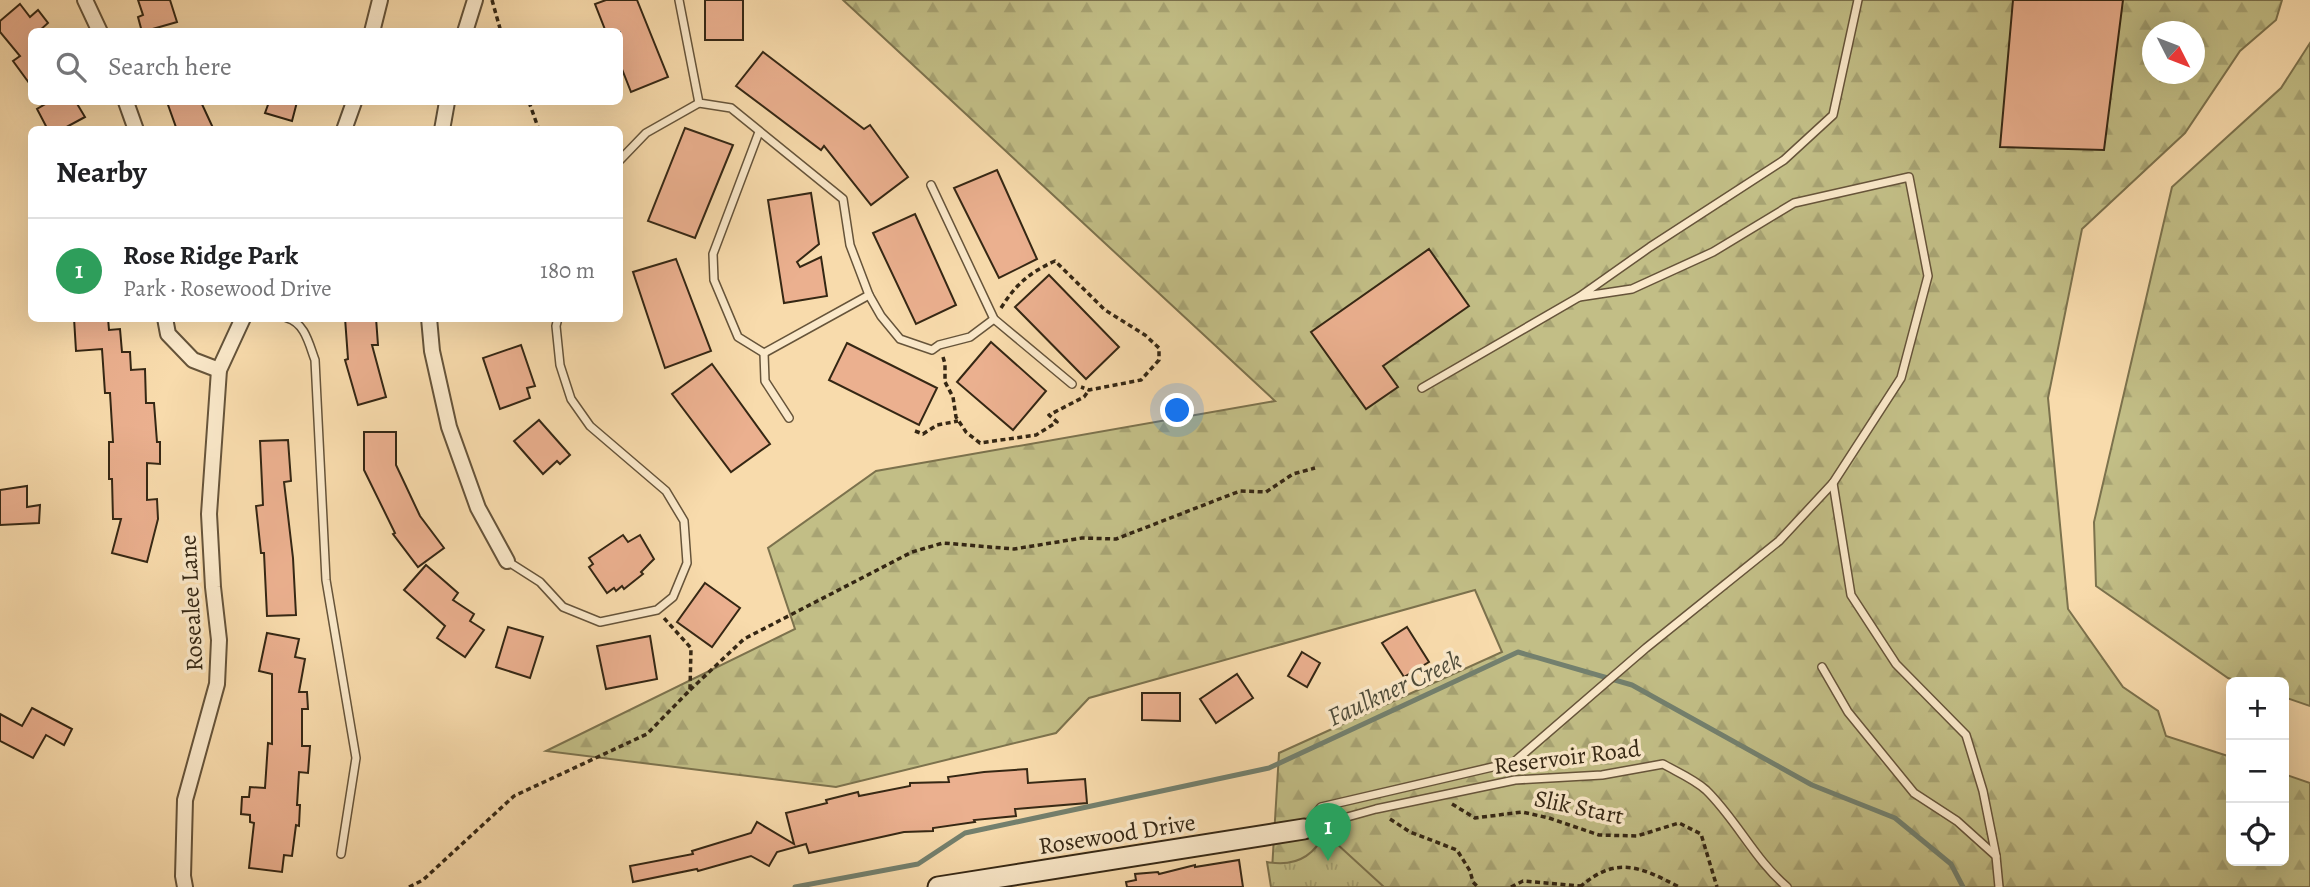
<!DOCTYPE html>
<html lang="en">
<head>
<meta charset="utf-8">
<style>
  :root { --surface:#fff; --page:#f2f2f2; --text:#202124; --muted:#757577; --line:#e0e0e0; --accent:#ea580c }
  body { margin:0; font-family:Alegreya,serif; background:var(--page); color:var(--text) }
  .controls { position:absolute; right:21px; bottom:21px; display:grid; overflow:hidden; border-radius:10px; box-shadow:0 7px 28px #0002 }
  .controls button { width:63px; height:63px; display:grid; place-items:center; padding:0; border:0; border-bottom:2px solid var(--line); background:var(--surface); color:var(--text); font:35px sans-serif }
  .compass { position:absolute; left:2142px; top:21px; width:63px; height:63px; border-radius:50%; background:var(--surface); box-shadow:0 7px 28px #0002; rotate:132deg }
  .you { position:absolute; left:1178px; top:411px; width:24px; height:24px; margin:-18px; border:5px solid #fff; border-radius:50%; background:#1a73e8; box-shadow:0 0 0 10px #1a73e833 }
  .badge { display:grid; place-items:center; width:46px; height:46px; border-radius:50%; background:var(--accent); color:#fff; font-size:23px; font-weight:700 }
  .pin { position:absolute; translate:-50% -58px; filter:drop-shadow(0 2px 4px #0008) }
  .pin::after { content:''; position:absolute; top:37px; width:24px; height:21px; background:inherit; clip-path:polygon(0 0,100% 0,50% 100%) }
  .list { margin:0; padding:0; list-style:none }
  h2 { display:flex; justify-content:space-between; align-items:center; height:91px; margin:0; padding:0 28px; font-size:30px }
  h2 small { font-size:23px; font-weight:400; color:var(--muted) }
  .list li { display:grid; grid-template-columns:46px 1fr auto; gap:21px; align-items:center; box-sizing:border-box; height:105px; padding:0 28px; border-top:2px solid var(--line) }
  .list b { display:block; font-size:26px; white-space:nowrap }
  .list p { margin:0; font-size:23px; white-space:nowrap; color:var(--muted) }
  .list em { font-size:23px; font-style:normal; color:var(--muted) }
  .icon { flex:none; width:38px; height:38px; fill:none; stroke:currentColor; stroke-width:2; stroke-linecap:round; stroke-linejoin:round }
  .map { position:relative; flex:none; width:2310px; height:887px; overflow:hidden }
  .search { position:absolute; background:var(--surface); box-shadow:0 7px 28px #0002; left:28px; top:28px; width:595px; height:77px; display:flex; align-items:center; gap:18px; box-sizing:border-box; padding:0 24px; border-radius:10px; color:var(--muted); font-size:26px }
  .panel { position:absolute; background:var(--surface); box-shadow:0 7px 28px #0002; left:28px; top:126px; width:595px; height:196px; border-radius:10px }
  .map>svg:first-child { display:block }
  .forest { fill:url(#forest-firs); stroke:#7c724d; stroke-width:2; fill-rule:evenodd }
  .park { fill:url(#park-tufts); stroke:#7c724d; stroke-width:2 }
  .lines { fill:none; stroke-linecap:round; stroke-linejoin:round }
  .stream { stroke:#73806e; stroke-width:5 }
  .building { fill:#ebb08f; stroke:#352714; stroke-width:2 }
  .lane-casing { stroke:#66543a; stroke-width:10 }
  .street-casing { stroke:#66543a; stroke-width:18 }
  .secondary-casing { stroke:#352714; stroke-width:23 }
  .path { stroke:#352714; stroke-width:3.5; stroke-dasharray:5 3.5; stroke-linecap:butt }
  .lane { stroke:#fae8c9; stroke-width:7 }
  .street { stroke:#fae8c9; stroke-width:14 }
  .secondary { stroke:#fae8c9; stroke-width:19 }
  .labels { text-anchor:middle; stroke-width:7; stroke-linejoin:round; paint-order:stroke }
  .street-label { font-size:24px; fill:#352714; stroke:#fae8c9 }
  .water-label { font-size:26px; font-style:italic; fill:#4f4c3a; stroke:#fae8c9 }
</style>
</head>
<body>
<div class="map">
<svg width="2310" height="887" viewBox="0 0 2310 887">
  <defs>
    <pattern id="forest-firs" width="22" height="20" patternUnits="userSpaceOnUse" patternTransform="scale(1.75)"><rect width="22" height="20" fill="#c2be86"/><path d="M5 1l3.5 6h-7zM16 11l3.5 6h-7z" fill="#a7a373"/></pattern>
    <pattern id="park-tufts" width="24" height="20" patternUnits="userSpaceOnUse" patternTransform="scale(1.75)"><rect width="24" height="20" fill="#c2be86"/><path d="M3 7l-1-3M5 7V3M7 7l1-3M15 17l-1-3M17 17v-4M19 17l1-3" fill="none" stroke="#a7a373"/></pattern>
  </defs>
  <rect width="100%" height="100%" fill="#f8dbac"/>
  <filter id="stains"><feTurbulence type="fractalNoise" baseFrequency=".00286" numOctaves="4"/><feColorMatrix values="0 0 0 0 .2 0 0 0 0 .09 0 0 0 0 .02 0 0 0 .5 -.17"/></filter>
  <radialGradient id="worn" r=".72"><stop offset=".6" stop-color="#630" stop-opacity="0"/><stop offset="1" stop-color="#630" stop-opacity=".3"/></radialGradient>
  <g class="forest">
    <path d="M843 0H2282L2276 20 2240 51 2185 133 2082 229 2048 398 2068 609 2123 687 2158 711 2166 736 2231 757V861H2284V774L2310 783V887H1271L1279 753 1502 652 1475 590 1089 698 1056 733 836 787 546 751 795 629 768 548 876 471 1275 401ZM2152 32H2194V74H2152Z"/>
    <path d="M2310 43V706L2284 697V682H2240L2228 678 2096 586 2094 522 2172 187 2281 88Z"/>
  </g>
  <path class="park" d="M1325 833 1384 887H1271L1267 862C1294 867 1313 858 1325 833Z"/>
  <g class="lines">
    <path class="stream" d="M795 887 918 864 965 833 1269 768 1518 652 1632 685 1812 785 1895 818 1951 864 1963 887"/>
  </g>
  <g class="building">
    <path d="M138 0H170L177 22 142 32 138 17 143 15Z"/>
    <path d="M606 0H637L668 77 631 92 620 64V32H606L595 4Z"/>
    <rect x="705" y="0" width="38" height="40"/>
    <path d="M2013 0H2123L2104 150 2000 147Z"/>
    <path d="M20 4 30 17 38 10 48 23 38 32H32V87L13 61 20 56 0 32V21Z"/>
    <path d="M763 52 864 129 870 125 908 177 871 205 824 146 821 150 736 86Z"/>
    <path d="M49 102H76L85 117 61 130H48L37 109Z"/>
    <path d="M167 102H201L214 130H177Z"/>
    <path d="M269 102H297L292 121 265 113Z"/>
    <path d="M685 128 733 145 695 238 648 221Z"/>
    <path d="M997 170 1037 259 999 278 954 188Z"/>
    <path d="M811 193 819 244 797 262 800 267 821 257 827 296 784 303 768 200Z"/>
    <path d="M915 214 956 305 916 324 873 233Z"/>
    <path d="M1429 249 1469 306 1383 366 1398 387 1366 409 1311 332Z"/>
    <path d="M676 259 711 351 665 368 633 272Z"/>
    <path d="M1049 275 1119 347 1086 379 1015 307Z"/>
    <path d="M74 318H108L109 330 120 329 122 352H130L131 370 145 369 146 403H154L157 442H160V464L147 463V500L157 499 158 519 147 562 112 553 121 519H113L112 479H109V442H113L110 393H105L102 349 76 351Z"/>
    <path d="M345 318H376L378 345H372L386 397 358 405 345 360 348 359Z"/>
    <path d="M991 342 1046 391 1013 430 957 382Z"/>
    <path d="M847 343 937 388 919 425 829 380Z"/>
    <path d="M521 345 535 386 527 388 530 398 500 409 483 358Z"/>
    <path d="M712 364 770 444 731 472 672 394Z"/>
    <path d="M539 420 570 455 560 464 557 461 543 474 514 441Z"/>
    <path d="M364 432H396V465L420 516 444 548 418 567 393 534 395 533 364 470Z"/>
    <path d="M288 440 291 481 284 482 293 558 296 615 267 616 264 553H261L256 506 263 505 260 441Z"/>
    <path d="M27 486V507L40 505 39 523 0 525V490Z"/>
    <path d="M623 535 628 542 640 535 654 559 641 572 643 574 624 589 622 586 616 591 614 588 607 593 589 567 593 564 589 558Z"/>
    <path d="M426 565 458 593 453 600 474 614 470 621 484 630 465 657 437 638 445 626 404 590Z"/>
    <path d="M705 583 740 608 712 647 677 622Z"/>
    <path d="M508 627 543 637 530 678 496 667Z"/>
    <path d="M1407 627 1429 662 1404 677 1382 643Z"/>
    <path d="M267 633 299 639 295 657 305 659 299 692H307L308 709H302V746H310L308 773 299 772 297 805H300L299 826 296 825 292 856 284 855 282 872 249 868 254 823 250 822V815L241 814 242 797H249L250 787 265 788 268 743 272 744V674L259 671Z"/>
    <path d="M650 636 657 679 606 689 597 646Z"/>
    <path d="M1302 652 1320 663 1307 687 1288 676Z"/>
    <path d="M1237 674 1253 698 1216 723 1200 699Z"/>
    <path d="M1142 693H1180V721L1142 720Z"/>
    <path d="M32 708 72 729 64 745 46 735 33 758 0 741V714L22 726Z"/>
    <path d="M1027 769 1028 783 1085 779 1087 803 1015 809 1016 816 974 820 975 822 933 828V831L904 832 809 853 806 844 777 852 769 866 751 856 698 871 697 869 633 882 630 866 693 854 692 851 751 833 757 822 794 844 786 813 827 803 826 800 858 792 859 796 910 786V783L949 782 948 777 984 772Z"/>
    <path d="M1239 860 1243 887H1127L1126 882 1136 880 1135 874 1158 872 1159 874 1195 865V867Z"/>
  </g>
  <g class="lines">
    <defs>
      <g id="lane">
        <path d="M679 0 699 103 731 108 843 199 850 245 869 295 881 316 900 339 932 350 939 345 970 337 994 319"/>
        <path d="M759 132 713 254 714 280 738 337 764 353 869 295"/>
        <path d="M620 160 646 133 699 103"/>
        <path d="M931 185 994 319 1072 384"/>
        <path d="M287 318C305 323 309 344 315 360L326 580 356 758 341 854"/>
        <path d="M764 353 765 381 789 418"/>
        <path d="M1422 388 1579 297"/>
        <path d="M1833 483 1851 595 1896 664 1966 735 1983 791 1996 856"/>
        <path d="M507 561 540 582 563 607 600 622 657 610 673 597 687 563 684 521 666 491 590 426 571 399 560 365 556 326 558 318"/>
        <path d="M1822 667 1848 712 1914 793 1957 821 1996 856 1999 887"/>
        <path d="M1304 829 1321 807 1514 762 1646 648 1779 541 1833 483 1901 378 1928 276 1909 177 1794 203 1713 252 1632 289 1579 297 1650 247 1784 160 1833 115 1858 0"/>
        <path d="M1304 829 1376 809 1515 780 1602 775 1663 764C1677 772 1694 779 1706 790 1736 819 1755 860 1787 887"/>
      </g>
      <g id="street">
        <path d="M85 0 100 32"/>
        <path d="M372 32 380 0"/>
        <path d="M465 32 475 0"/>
        <path d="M126 102 136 130"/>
        <path d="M344 130 354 102"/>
        <path d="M442 130 447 102"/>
        <path d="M165 318 168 334 193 360 219 370"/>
        <path d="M429 318 432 351 449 427 478 508 507 561"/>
        <path d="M185 887 183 876 185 800 217 684 219 640 213 587 209 514 219 370 243 318"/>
      </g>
      <path id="secondary" d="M938 887 1304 829"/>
    </defs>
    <use href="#lane" class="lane-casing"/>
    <use href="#street" class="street-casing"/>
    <use href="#secondary" class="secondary-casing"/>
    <g class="path">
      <path d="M492 0 501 32"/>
      <path d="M529 102 539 130"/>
      <path d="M1001 308C1016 284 1029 273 1055 261L1105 310 1145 335 1159 348V360L1141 380 1089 390 1081 387"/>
      <path d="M943 357 945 364V382L953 397 956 417 966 432 980 443 1036 435 1057 422 1049 415 1084 397 1089 390"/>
      <path d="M915 431 923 434 937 425 958 421"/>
      <path d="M690 690 744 639 912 552 943 543 1014 549 1082 538 1116 539 1240 491 1266 492 1293 474 1315 468"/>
      <path d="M1452 804 1475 818 1522 812 1549 818 1599 835 1637 836 1679 823 1701 834 1717 887"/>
      <path d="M1390 819 1410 832 1457 850 1470 871 1473 882 1478 887"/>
      <path d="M409 887 423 880 514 796 647 734 690 690 691 648 663 617"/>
      <path d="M1511 887 1523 881 1581 886"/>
      <path d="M1580 887C1616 855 1641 867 1679 887"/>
    </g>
    <use href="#lane" class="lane"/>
    <use href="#street" class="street"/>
    <use href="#secondary" class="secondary"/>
  </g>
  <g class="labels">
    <g class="street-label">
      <text transform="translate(191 603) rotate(-93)" y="8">Rosealee Lane</text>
      <text transform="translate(1567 757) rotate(-7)" y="8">Reservoir Road</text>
      <text transform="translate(1579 807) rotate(12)" y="8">Slik Start</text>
      <text transform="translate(1117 834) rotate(-9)" y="8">Rosewood Drive</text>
    </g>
    <g class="water-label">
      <text transform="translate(1394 688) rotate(-25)" y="9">Faulkner Creek</text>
    </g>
  </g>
  <rect width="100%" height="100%" filter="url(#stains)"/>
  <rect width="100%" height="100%" fill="url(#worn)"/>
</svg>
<div class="controls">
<button>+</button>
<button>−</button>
<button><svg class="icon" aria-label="locate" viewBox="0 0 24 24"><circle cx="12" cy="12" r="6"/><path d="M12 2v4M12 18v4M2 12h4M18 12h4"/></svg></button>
</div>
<svg class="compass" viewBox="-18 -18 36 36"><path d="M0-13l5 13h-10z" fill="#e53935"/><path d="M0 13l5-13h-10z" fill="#757577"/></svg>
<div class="you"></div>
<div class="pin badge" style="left:1328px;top:861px;background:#2e9e5b">1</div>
<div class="search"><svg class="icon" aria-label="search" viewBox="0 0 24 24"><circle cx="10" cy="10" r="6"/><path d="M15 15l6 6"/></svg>Search here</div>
<section class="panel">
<h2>Nearby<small></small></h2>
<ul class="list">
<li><span class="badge" style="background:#2e9e5b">1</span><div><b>Rose Ridge Park</b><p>Park · Rosewood Drive</p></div><em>180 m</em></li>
</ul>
</section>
</div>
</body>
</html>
